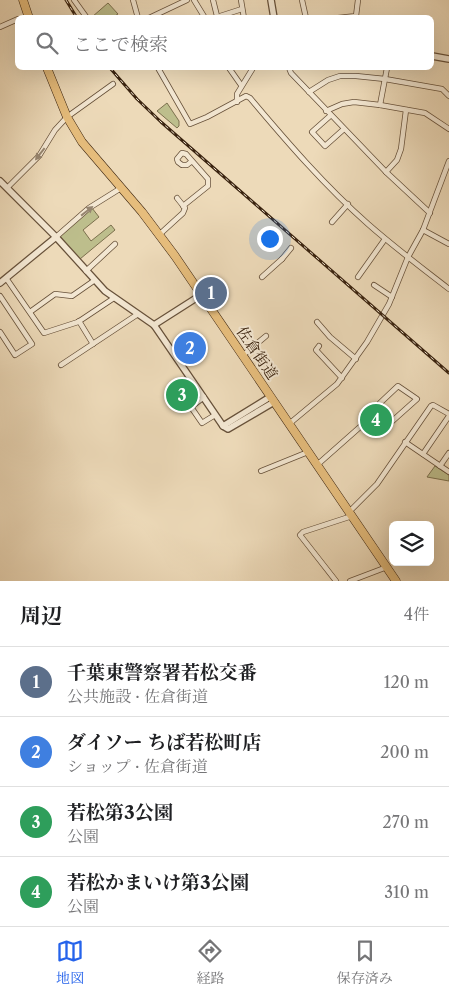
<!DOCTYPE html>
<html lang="ja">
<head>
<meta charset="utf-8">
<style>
  :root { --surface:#fff; --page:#f6f6f6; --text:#202124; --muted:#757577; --line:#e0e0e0; --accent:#2563eb }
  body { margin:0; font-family:"Libre Caslon Text","Noto Serif JP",serif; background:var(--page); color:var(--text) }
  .controls { position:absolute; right:15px; bottom:15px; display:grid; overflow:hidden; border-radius:8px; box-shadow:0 5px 20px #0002 }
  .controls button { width:45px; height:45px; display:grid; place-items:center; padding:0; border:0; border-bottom:1px solid var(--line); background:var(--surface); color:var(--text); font:25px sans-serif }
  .you { position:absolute; left:269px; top:238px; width:18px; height:18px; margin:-12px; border:4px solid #fff; border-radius:50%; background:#1a73e8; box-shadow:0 0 0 8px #1a73e833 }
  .badge { display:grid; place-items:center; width:32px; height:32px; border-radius:50%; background:var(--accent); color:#fff; font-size:16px; font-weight:700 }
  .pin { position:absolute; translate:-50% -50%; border:2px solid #fff; box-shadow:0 1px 5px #0006 }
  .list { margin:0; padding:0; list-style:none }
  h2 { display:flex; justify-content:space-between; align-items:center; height:65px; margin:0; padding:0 20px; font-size:21px }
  h2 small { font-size:16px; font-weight:400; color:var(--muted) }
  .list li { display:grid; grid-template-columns:32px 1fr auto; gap:15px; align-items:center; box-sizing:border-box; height:70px; padding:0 20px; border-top:1px solid var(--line) }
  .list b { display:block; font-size:19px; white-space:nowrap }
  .list p { margin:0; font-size:16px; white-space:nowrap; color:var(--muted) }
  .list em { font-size:16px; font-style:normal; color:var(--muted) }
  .icon { flex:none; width:28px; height:28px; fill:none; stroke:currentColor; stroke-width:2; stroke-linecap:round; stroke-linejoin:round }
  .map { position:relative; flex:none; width:449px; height:581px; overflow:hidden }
  .search { position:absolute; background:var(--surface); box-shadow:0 5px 20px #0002; left:15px; right:15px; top:15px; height:55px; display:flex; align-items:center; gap:12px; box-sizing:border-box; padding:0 18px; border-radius:8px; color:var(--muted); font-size:19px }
  .sheet { height:345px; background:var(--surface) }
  nav { display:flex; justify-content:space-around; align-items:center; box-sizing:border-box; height:70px; border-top:1px solid var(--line); background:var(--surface); font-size:14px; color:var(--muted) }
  nav a { display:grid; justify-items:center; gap:2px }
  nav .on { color:var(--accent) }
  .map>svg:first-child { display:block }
  .green { fill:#bdbe8c; stroke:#7c704e }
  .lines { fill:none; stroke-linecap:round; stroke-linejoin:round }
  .minor-casing { stroke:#67513a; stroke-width:6 }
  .tertiary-casing { stroke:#67513a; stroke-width:8 }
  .primary-casing { stroke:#3a230f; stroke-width:9 }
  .minor { stroke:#f3e7d2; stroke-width:4.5 }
  .tertiary { stroke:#f3e7d2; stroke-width:5.5 }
  .primary { stroke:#e6bd7c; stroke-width:8 }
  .rail-casing { stroke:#3a230f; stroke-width:3 }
  .rail { stroke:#f3e7d2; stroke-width:1; stroke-dasharray:4; stroke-linecap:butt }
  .oneway { fill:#968570 }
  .labels { text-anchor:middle; stroke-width:4; stroke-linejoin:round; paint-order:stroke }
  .street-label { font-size:15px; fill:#3a230f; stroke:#f3e7d2 }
</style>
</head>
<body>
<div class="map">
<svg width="449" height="581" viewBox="0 0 449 581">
  <rect width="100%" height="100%" fill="#eddab9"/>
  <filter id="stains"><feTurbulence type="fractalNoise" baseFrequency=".004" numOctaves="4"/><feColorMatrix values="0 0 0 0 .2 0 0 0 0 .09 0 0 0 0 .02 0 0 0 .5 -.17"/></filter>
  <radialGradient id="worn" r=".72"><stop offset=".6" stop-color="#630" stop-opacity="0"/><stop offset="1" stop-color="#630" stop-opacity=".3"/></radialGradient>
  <g class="green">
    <path d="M108 3 118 14 113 17H92Z"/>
    <path d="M167 103 179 121V126L177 128 157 111Z"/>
    <path d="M92 208 99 217 83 230 91 241 111 225 115 230 80 259 58 236Z"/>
    <path d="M189 382 196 392 174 407 168 397Z"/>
    <path d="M435 466 449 475V481L427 477Z"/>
  </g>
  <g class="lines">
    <defs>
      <g id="minor">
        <path d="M74 0 87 18"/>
        <path d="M133 0 138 18"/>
        <path d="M194 0 205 18"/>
        <path d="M213 0 217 16"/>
        <path d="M241 0 244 18"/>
        <path d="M302 0 306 18"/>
        <path d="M149 18 187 0"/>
        <path d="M214 18 242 9"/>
        <path d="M338 18 356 16 358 0"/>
        <path d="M0 27 18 19"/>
        <path d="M158 68 190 124 207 117 246 96 250 98C287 142 325 186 368 224 394 247 422 268 449 289"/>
        <path d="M229 68 241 85"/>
        <path d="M289 68 291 73 386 172 430 213"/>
        <path d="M309 92 328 80 340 76H356L385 79 442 89 449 96"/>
        <path d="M237 102V94L253 68"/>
        <path d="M380 105 387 68"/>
        <path d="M326 111 342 104 354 102 380 105 425 113 449 129"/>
        <path d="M330 116 312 132 325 146 344 129"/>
        <path d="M386 172 397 160 401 149 406 110"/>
        <path d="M8 187 39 156 55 130 67 117 113 84"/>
        <path d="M183 206 208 186V179L186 154 182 153 177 159 178 162 182 165H187L192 161"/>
        <path d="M332 222 348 204"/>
        <path d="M423 230 449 244"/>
        <path d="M160 234 183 213 185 208 177 198"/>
        <path d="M56 237 89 208 121 188"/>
        <path d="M271 246 278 238"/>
        <path d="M282 259 291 248"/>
        <path d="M86 271 115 244"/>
        <path d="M262 277 282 259"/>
        <path d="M358 277 385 239"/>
        <path d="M6 278 44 333 78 322 114 298"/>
        <path d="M374 285 392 297"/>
        <path d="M0 296 32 344 15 355 0 332"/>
        <path d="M30 312 55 294 72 296 95 280"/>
        <path d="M79 321 93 344"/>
        <path d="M317 322 330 337 356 359"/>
        <path d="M319 346 316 350 342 378"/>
        <path d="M242 356 266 336"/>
        <path d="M61 365 138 314"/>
        <path d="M204 397 191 407 202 423 215 415"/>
        <path d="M289 424 337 384 367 342 389 304 408 257 423 230 449 161"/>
        <path d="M405 442 449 472"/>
        <path d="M423 454 449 416"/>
        <path d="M317 465 369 419 376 413 380 403 398 386 417 399 379 433 369 419"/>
        <path d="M440 466 449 453"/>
        <path d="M261 471 308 452"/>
        <path d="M349 512 377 484 431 406 433 405 449 414"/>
        <path d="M336 581 300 535 303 532 352 516"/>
        <path d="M350 581 387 567"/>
      </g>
      <g id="tertiary">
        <path d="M271 0 274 18"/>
        <path d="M432 56 449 59"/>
        <path d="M0 181 56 237 105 291 154 325 223 426 228 429 274 402"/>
        <path d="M0 283 56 237"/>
        <path d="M154 325 201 295"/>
        <path d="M223 426 270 397"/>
      </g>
      <g id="primary">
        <path d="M23 0 29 18"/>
        <path d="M47 68 67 117 82 142 142 212 175 256 396 581"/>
      </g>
    </defs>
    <use href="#minor" class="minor-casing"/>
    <use href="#tertiary" class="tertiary-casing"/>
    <use href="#primary" class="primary-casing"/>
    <use href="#minor" class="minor"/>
    <use href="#tertiary" class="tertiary"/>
    <use href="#primary" class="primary"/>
    <defs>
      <g id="rail">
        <path d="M66 0 77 18"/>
        <path d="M110 68 137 99 161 122 449 373"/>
      </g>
    </defs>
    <use href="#rail" class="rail-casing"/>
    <use href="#rail" class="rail"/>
  </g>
  <defs><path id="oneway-solid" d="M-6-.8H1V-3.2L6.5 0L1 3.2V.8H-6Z" transform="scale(1.25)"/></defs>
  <g class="oneway">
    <use href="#oneway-solid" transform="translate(40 154) rotate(128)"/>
    <use href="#oneway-solid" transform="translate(87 211) rotate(-38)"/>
  </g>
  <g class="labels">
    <g class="street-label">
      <text transform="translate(257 353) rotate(56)" y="5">佐倉街道</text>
    </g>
  </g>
  <rect width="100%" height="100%" filter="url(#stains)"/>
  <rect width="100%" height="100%" fill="url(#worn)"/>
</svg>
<div class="controls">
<button><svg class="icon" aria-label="layers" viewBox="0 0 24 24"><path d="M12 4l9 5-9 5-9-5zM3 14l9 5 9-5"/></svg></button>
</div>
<div class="you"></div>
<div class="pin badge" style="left:211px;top:293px;background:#5c6f8a">1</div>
<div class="pin badge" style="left:190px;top:348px;background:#3f7fe0">2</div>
<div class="pin badge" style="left:182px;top:395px;background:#2e9e5b">3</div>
<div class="pin badge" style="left:376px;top:420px;background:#2e9e5b">4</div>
<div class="search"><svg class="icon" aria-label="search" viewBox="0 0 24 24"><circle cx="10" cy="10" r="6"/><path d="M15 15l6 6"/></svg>ここで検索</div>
</div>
<section class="sheet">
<h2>周辺<small>4件</small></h2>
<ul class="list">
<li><span class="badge" style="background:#5c6f8a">1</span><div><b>千葉東警察署若松交番</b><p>公共施設 · 佐倉街道</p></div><em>120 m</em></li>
<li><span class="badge" style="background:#3f7fe0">2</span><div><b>ダイソー ちば若松町店</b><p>ショップ · 佐倉街道</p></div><em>200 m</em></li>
<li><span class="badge" style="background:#2e9e5b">3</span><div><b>若松第3公園</b><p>公園</p></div><em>270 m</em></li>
<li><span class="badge" style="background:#2e9e5b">4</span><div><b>若松かまいけ第3公園</b><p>公園</p></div><em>310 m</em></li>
</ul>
</section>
<nav>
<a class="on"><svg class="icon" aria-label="map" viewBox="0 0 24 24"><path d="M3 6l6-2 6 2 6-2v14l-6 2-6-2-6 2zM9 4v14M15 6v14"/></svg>地図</a>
<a><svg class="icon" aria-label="directions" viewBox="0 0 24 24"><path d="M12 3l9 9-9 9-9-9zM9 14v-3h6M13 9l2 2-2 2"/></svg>経路</a>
<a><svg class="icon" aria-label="saved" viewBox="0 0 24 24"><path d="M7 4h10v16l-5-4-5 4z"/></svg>保存済み</a>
</nav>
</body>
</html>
